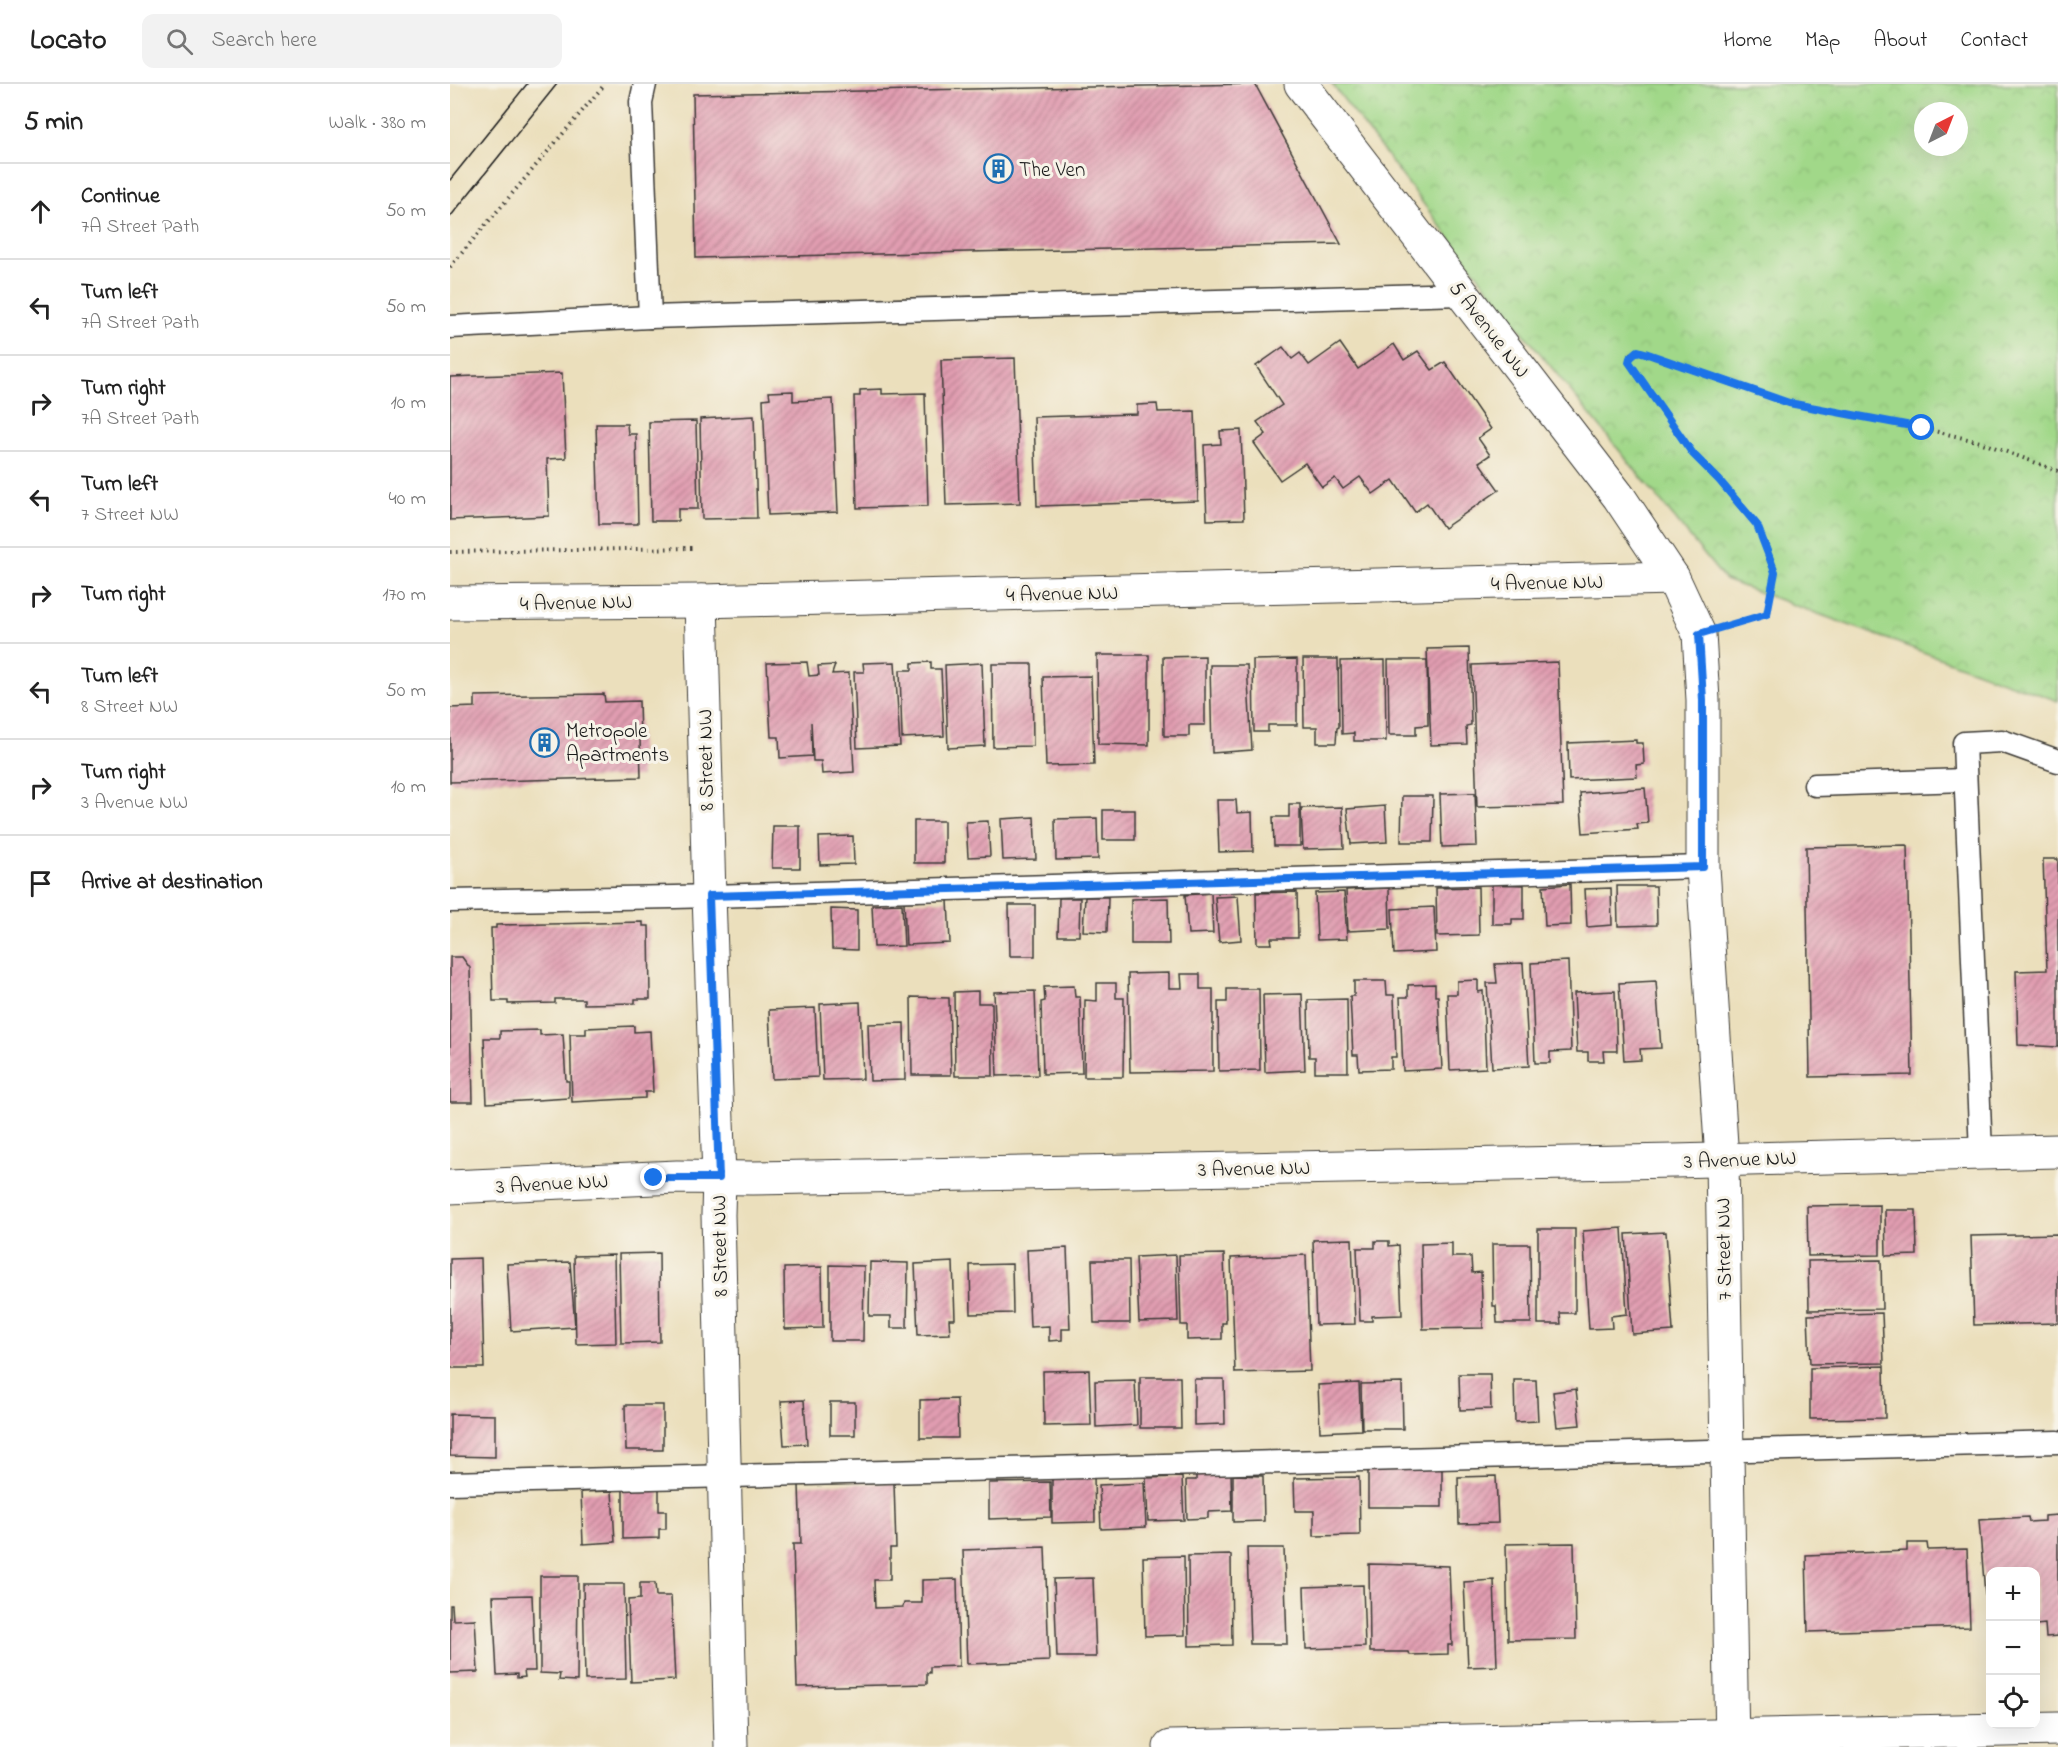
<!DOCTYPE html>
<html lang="en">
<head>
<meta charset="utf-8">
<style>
  :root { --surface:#fff; --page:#f2f2f2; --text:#222; --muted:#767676; --line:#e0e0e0 }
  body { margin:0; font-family:"Indie Flower",sans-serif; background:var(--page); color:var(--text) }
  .controls { position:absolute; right:18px; bottom:18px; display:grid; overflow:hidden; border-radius:12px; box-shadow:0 6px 24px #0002 }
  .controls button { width:54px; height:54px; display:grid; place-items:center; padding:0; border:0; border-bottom:2px solid var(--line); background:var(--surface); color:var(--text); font:30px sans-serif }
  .compass { position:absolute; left:1464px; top:18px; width:54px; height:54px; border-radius:50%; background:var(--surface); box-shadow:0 6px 24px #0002; rotate:42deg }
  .stop { position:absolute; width:18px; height:18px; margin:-14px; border:4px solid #1a73e8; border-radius:50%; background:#fff }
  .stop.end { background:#1a73e8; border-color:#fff; box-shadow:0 2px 6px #0008 }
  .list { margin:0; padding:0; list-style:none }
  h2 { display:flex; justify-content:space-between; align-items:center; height:78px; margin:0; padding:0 24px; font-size:26px }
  h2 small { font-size:20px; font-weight:400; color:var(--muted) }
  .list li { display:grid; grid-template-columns:39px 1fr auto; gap:18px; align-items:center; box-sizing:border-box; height:96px; padding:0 24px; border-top:2px solid var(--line) }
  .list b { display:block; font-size:22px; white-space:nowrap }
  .list p { margin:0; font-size:20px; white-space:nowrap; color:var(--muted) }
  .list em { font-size:20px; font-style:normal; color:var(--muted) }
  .icon { flex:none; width:33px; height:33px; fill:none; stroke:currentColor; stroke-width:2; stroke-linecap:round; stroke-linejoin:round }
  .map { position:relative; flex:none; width:1608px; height:1663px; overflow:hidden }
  header { display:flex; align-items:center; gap:36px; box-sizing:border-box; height:84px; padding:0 30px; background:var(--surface); border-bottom:2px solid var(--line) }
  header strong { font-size:28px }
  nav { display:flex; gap:33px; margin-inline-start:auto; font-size:21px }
  .search { width:420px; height:54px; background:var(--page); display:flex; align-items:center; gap:15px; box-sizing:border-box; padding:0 21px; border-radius:12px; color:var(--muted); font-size:22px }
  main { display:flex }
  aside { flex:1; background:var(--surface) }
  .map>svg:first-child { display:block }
  .park { fill:url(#park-crowns); stroke:#5e7a52; stroke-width:1.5; fill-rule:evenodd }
  .building { fill:url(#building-hatch) }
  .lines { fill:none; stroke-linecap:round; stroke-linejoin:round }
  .service-casing { stroke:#3b3934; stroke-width:25 }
  .minor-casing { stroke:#3b3934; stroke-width:35 }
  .path { stroke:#3b3934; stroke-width:4; stroke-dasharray:1.5 4.5; stroke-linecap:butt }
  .service { stroke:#fff; stroke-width:22 }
  .minor { stroke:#fff; stroke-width:33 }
  .tram { stroke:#1c1c1c; stroke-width:1.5 }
  .route { stroke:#1a73e8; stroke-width:8 }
  .labels { text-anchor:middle; stroke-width:6; stroke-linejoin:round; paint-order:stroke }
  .poi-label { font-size:21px; fill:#1c1c1c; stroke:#f7f3e8; text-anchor:start }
  .street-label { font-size:21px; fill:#1c1c1c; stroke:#f7f3e8 }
</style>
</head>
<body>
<header>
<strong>Locato</strong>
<div class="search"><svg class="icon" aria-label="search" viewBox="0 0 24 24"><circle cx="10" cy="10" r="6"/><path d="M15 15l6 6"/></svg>Search here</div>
<nav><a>Home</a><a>Map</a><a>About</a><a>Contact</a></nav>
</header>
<main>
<aside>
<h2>5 min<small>Walk · 380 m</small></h2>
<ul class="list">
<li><svg class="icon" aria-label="ahead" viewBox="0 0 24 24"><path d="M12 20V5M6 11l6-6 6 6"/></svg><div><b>Continue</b><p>7A Street Path</p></div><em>50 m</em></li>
<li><svg class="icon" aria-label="left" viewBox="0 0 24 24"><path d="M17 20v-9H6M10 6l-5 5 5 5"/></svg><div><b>Turn left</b><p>7A Street Path</p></div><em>50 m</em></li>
<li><svg class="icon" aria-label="right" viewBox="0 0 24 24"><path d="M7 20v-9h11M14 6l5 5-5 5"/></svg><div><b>Turn right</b><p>7A Street Path</p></div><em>10 m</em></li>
<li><svg class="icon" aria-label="left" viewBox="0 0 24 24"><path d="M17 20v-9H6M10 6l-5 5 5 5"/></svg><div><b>Turn left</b><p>7 Street NW</p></div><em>40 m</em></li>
<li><svg class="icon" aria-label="right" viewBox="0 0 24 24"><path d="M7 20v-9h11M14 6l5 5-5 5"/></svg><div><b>Turn right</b></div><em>170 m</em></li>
<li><svg class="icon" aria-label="left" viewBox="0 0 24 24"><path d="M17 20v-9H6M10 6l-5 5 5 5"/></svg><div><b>Turn left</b><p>8 Street NW</p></div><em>50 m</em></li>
<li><svg class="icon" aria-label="right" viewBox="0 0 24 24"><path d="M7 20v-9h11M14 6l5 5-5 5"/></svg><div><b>Turn right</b><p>3 Avenue NW</p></div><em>10 m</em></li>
<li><svg class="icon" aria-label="arrive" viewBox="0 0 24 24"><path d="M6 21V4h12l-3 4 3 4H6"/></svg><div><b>Arrive at destination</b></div></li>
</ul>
</aside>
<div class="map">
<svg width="1608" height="1663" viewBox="0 0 1608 1663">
  <defs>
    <pattern id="park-crowns" width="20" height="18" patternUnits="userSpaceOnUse" patternTransform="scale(1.5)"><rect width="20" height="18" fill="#a1d889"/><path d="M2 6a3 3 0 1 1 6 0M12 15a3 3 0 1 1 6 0" fill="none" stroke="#8ab976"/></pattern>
    <pattern id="building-hatch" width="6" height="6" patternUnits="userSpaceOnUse" patternTransform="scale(1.5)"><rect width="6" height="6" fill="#e19db1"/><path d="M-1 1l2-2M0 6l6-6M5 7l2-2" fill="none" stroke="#b67f8f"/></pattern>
  </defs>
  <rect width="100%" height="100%" fill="#f7f3e8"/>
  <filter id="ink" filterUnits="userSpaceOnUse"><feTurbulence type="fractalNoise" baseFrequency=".0167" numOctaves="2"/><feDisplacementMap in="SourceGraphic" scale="12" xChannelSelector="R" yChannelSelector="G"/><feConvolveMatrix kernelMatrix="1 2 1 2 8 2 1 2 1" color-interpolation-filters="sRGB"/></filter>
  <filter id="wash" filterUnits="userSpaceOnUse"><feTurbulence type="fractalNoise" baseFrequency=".008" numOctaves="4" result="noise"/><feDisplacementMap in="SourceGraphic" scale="24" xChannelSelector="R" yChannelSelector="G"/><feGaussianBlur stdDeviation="1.35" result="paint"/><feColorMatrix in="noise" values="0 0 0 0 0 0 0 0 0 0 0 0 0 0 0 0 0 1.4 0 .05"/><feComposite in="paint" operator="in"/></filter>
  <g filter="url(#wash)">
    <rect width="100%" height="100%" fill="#ebdfbc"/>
    <path class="park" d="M882 0H1608V617L1275 496 1053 224ZM1473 27H1509V63H1473Z"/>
    <g id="blocks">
      <g class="building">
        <path d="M805 0 891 160 246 174 243 10Z"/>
        <path d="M890 259 908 285 944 260 954 276 968 267 982 286 995 278 1041 345 1028 354 1040 371 1029 378 1049 406 994 444 977 419 965 428 943 396 923 410 910 393 893 405 885 394 872 403 855 379 830 396 804 359 816 350 807 338 832 321 806 282 833 263 842 275 850 269 859 281Z"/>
        <path d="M565 274 570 419 496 421 491 276Z"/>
        <path d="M112 289 116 374 97 375 99 432 0 436V293Z"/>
        <path d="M432 305V310L475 309 478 422 407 424 404 312H410V306Z"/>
        <path d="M343 307V317L383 315 388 428 318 431 313 315 320 314 319 308Z"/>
        <path d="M707 320 708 328 745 327 748 417 587 422 584 333 687 330V321Z"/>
        <path d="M304 332 307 434 252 435 250 335Z"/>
        <path d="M246 337 248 425H228V437H201L199 338Z"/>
        <path d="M146 340H177L178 350H186L188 440H149Z"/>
        <path d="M791 346 794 435 757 436 754 361 771 360 770 347Z"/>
        <path d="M1019 564 1021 641 1016 642 1017 660 981 661 977 565Z"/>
        <path d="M647 571H699V661L648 660Z"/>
        <path d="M755 572V641H739V652H714L713 573Z"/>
        <path d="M847 575V641H818V648H804L803 576Z"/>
        <path d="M853 575H888L889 643 887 644 886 659H867V643H854Z"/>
        <path d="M935 576 936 657H904V649L892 650 891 577Z"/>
        <path d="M938 576H977L978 641 966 642V651H939Z"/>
        <path d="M357 578 359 592 369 591 368 582 385 581 382 590 399 589 404 688 372 690 371 677H363L361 638 362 672 330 674 329 653H321L317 579Z"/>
        <path d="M445 578 450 662 407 664 404 588H414L413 579Z"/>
        <path d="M481 578V585H491L494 652 452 654 450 586H462V579Z"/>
        <path d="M1108 578 1113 721 1027 723 1022 581Z"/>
        <path d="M532 579 535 662 498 664 495 581Z"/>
        <path d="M542 580H582L583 662 543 663Z"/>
        <path d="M760 581H797L802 666 762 669Z"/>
        <path d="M641 592 644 681 596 682 593 593Z"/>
        <path d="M154 610 155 618 189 617 191 693 0 698V624L25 623V612Z"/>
        <path d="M1186 656V659H1193L1194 680 1186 681 1187 693 1119 696 1118 659Z"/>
        <path d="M1195 704 1198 739 1187 740 1188 745 1133 749 1130 709Z"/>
        <path d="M1025 709 1027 762 992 763 990 710Z"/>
        <path d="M952 712H983L982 758H951Z"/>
        <path d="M767 716H786L787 729 802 728 803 767 769 768Z"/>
        <path d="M839 720H850V762H824L823 733H839Z"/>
        <path d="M935 722 937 758 901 760 897 725Z"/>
        <path d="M892 723 894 764 853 765 851 724Z"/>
        <rect x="653" y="726" width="32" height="30"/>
        <path d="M584 733 586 775 553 776 551 735Z"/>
        <path d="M647 734 648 775 606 776 605 735Z"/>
        <rect x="464" y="737" width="30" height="42"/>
        <path d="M538 737 540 772 518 773 516 738Z"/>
        <path d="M323 742H350V784H322Z"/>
        <path d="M403 752 404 780 370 781 369 753Z"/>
        <path d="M1457 761 1462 991 1360 993 1356 763Z"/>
        <path d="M1593 775H1608V963L1568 961 1566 887 1597 886Z"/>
        <path d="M1042 800 1074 801V835H1062V840H1042Z"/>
        <path d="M1120 800 1121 841 1095 842 1093 802Z"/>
        <path d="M1167 802H1206L1207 841 1168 842Z"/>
        <path d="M1028 803 1029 851 987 852 986 804Z"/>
        <path d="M939 804 940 845 898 847 896 806Z"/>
        <path d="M1161 804 1162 841 1137 843 1135 805Z"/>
        <path d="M847 808 848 854H821L822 860H807L806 809Z"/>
        <path d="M894 808 897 855 867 856 865 809Z"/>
        <path d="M761 809 763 849 738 850 735 811Z"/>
        <path d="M788 812 791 856 769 858 765 813Z"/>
        <path d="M635 813H658L657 848 633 847Z"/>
        <path d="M609 814H630L629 852H608Z"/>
        <path d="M718 814 719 860H681V815Z"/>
        <path d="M498 816 500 859 456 861 454 818Z"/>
        <path d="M452 820 454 862 424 863 422 821Z"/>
        <path d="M559 821H585V872H560Z"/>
        <path d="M984 823 986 868 944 870 942 825Z"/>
        <path d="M381 825 407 826V866L382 865Z"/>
        <path d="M193 838V842H199L200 915H185V919L134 920V915H105V919L58 920V917H43L41 844H46V841Z"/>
        <path d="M0 873H12L20 884 23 1018H0Z"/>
        <path d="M1118 877 1121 967 1100 968V979H1085L1081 879Z"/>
        <path d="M1073 879 1079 982 1042 984 1037 899H1047L1045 880Z"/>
        <path d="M719 889V904H732L731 890H750V905H763V987L680 988 678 890Z"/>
        <path d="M1028 896V908L1033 907 1036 984 1000 986 997 910H1007V897Z"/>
        <path d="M904 897H936L937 911H944L946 973H941V985L909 986 908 971H903L900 912H904Z"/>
        <path d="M1206 897 1211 964 1190 965 1191 976 1174 977 1169 899Z"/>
        <path d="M647 899H666V914H674L673 993H634L635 916 647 917Z"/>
        <path d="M985 900V912H988L992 985 953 987 950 913H958V901Z"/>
        <path d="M624 902 625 913H630L632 989 593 990 591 918 595 917 594 903Z"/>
        <path d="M777 905H809L810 986 769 987 768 918H777Z"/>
        <path d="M528 907V919H542L543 992H505L504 908Z"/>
        <path d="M585 907 588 991 547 992 544 908Z"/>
        <path d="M1165 907 1167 967H1153L1154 977H1138V968H1127L1124 909Z"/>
        <path d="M852 910 855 986 815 988 813 911Z"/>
        <path d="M461 913 499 914 501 991H462Z"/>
        <path d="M897 915 898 988H865V973H859L858 916Z"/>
        <path d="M410 918 413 995 373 996 370 920Z"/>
        <path d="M365 924 368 993 322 995 319 926Z"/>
        <path d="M454 939 455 996 420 997 418 940Z"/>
        <path d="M184 942V948L200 947 203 1008H195V1014L122 1018 120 950H136V944Z"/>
        <path d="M90 946V951L113 950 116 997H119V1014L37 1019 34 954H50V947Z"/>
        <path d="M1430 1121V1171L1358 1172 1357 1122Z"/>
        <path d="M1435 1126H1466L1467 1171 1436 1172Z"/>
        <path d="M1172 1144 1177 1230 1161 1232 1162 1244 1139 1245 1133 1147Z"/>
        <path d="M1088 1145H1125V1229H1110L1111 1240H1088Z"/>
        <path d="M1216 1148 1223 1247 1182 1250 1176 1150Z"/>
        <path d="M1608 1150V1239L1524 1241 1521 1152Z"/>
        <path d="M902 1155 905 1240 866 1241 863 1156Z"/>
        <path d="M925 1157H939V1162L949 1161 952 1231 922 1232V1237H910L907 1164H925Z"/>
        <path d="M1002 1159V1173H1021L1022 1189 1031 1188 1033 1244 973 1245 971 1160Z"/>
        <path d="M1042 1160H1080L1081 1239H1047L1046 1222H1043Z"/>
        <path d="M617 1164 620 1245H612V1256L599 1257V1242L580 1243 577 1166Z"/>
        <path d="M209 1169 210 1258 171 1259 169 1170Z"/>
        <path d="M774 1170 776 1239H772V1255L737 1256V1241H731L729 1171Z"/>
        <path d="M164 1171 166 1259 126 1260 124 1172Z"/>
        <path d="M726 1171 728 1237 689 1238 686 1173Z"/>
        <path d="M856 1171 860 1287 785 1289 781 1174Z"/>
        <path d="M31 1174 34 1284H0V1175Z"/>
        <path d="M642 1176H679L680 1239H644Z"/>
        <path d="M1431 1176 1432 1225 1359 1226 1358 1177Z"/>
        <path d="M120 1178 125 1243 61 1247 57 1180Z"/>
        <path d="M420 1178 458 1179 457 1244H441V1232H419Z"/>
        <path d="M503 1178 505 1235H499L500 1250 468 1251 465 1180Z"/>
        <path d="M562 1180 563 1229 521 1230 520 1181Z"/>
        <path d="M380 1181 414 1182 413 1257H380Z"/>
        <path d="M372 1183 373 1244 335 1245 334 1184Z"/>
        <path d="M1432 1229 1434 1279 1360 1280 1358 1231Z"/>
        <path d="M1434 1282 1435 1334 1360 1335V1284Z"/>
        <path d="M639 1286 641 1341 594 1342 593 1287Z"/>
        <path d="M1009 1290H1040L1041 1325 1010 1326Z"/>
        <path d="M690 1293H730L731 1344H690Z"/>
        <path d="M744 1295H774L775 1340 744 1341Z"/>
        <path d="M685 1296 687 1341 646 1343 645 1297Z"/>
        <path d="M1064 1296H1086L1088 1337 1065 1338Z"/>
        <path d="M909 1299 911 1346 870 1348 868 1301Z"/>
        <path d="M952 1299 953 1345H912L911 1300Z"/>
        <path d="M1126 1305 1130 1341 1107 1343 1103 1308Z"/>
        <path d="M507 1315 508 1354H470V1316Z"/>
        <path d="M354 1316 357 1360 334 1361 331 1317Z"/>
        <rect x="380" y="1318" width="25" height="33"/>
        <path d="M175 1321H213V1366H176Z"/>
        <path d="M0 1330 45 1331V1373L0 1372Z"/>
        <path d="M992 1384V1423H918V1385Z"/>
        <path d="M781 1389 782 1427 758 1428V1434L737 1435 736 1396H746V1390Z"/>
        <path d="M783 1391 813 1392 814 1437 783 1438Z"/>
        <path d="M644 1392 645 1438 602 1439V1393Z"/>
        <path d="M1046 1392 1048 1439 1009 1440 1008 1393Z"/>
        <path d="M732 1393 734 1436 698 1437 696 1394Z"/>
        <path d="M909 1393 910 1451 864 1452V1427H845L844 1394Z"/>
        <path d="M600 1398 601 1433 539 1435V1399Z"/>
        <path d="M444 1399 446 1464H440V1496H424L425 1524 453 1523 454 1519H472V1496L507 1495 509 1582 480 1583V1589H477V1600L347 1603 343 1460H351L349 1401Z"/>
        <path d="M694 1399 696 1443 651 1445 649 1401Z"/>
        <path d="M173 1405H209V1427H216V1445H209V1454L173 1455Z"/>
        <path d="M162 1407 165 1458 133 1460 131 1408Z"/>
        <path d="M1608 1431V1552L1596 1553 1595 1540 1586 1541V1488H1540V1510H1535L1529 1436 1578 1433 1579 1438 1594 1437V1432Z"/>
        <path d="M1124 1459 1126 1555 1058 1556 1056 1460Z"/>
        <path d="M1457 1459H1477L1478 1466 1517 1465 1520 1543 1358 1548 1356 1471 1457 1467Z"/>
        <path d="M595 1463 599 1577 517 1580 513 1466Z"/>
        <path d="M797 1464H834L837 1560H800Z"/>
        <path d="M781 1471 782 1561 739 1562 738 1472Z"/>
        <path d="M734 1472 735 1551 695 1552 693 1473Z"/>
        <path d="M919 1480 999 1482 1002 1561H998V1570L960 1571 959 1568H920Z"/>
        <path d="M90 1492H128L127 1597 109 1596 110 1590 90 1589Z"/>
        <path d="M643 1494 646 1573H607L604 1495Z"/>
        <path d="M1044 1496 1047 1582 1018 1583 1014 1498Z"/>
        <path d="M190 1499H205L206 1512H221L225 1596 181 1598 178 1516 190 1515Z"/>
        <path d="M133 1500H174L176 1595 135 1596Z"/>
        <path d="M913 1501 915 1563 856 1565 854 1503Z"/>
        <path d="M82 1511 85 1587H74L75 1593 67 1594V1590L47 1591 43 1512Z"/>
        <path d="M0 1521H2L3 1536 25 1535 28 1588 0 1589Z"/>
      </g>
    </g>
  </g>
  <g filter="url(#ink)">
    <use href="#blocks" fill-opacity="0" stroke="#3b3934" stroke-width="1.5"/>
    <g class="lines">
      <defs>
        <g id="service">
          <path d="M195 0 191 18 200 233"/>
          <path d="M0 243 200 233 1012 210"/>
          <path d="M1365 701 1515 696"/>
          <path d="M0 817 225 813 1253 783"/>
          <path d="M1531 1069 1514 659 1552 657 1608 677"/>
          <path d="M0 1399C536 1389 1072 1369 1608 1358"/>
        </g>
        <g id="minor">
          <path d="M851 0 1169 413 1223 494 1249 550 1253 616V783L1272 1076 1282 1663"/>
          <path d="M251 517 259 812 269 1093 268 1131 281 1663"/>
          <path d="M0 519 251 517 1223 494"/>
          <path d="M0 1103 227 1093 302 1094 1224 1077 1608 1067"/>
          <path d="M720 1663 1608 1645"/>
        </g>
      </defs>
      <use href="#service" class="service-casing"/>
      <use href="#minor" class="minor-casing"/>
      <g class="path">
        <path d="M0 183 155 0"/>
        <path d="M0 468 242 464"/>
        <path d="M1285 540 1317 530 1325 488 1307 441 1269 396 1243 370 1179 278 1182 270 1187 267 1339 319 1472 344 1530 358 1608 387"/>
      </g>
      <use href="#service" class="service"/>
      <use href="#minor" class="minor"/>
      <g class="tram">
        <path d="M0 96 77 0"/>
        <path d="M0 133 107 0"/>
      </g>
    </g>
  </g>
  <g class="lines" filter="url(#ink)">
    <path class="route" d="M204 1094H269L259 812 1253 783V616L1249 550 1317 530 1325 488 1307 441 1269 396 1243 370 1179 278 1180 274 1188 267 1195 269 1339 319 1472 344"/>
  </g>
  <defs>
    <symbol id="building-ring" viewBox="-11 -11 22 22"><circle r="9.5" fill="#f7f3e8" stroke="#1f6fb2" stroke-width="1.5"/><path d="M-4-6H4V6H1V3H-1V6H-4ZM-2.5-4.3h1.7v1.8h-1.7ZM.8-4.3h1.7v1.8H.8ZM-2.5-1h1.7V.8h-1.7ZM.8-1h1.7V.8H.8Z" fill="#1f6fb2"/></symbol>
  </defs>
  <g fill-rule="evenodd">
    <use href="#building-ring" x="532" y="68" width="33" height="33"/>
    <use href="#building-ring" x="78" y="642" width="33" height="33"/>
  </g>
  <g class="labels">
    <g class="poi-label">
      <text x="569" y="92">The Ven</text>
      <text x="116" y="653">Metropole<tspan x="116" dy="24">Apartments</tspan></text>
    </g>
    <g class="street-label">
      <text transform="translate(1040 245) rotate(52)" y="7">5 Avenue NW</text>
      <text transform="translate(1097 498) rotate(-1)" y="7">4 Avenue NW</text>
      <text transform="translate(612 509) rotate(-1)" y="7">4 Avenue NW</text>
      <text transform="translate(126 518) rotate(-1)" y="7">4 Avenue NW</text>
      <text transform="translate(255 676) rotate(-91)" y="7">8 Street NW</text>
      <text transform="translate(1290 1075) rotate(-2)" y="7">3 Avenue NW</text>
      <text transform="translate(804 1084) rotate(-1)" y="7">3 Avenue NW</text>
      <text transform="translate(102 1099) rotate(-3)" y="7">3 Avenue NW</text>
      <text transform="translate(269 1162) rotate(-91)" y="7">8 Street NW</text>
      <text transform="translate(1273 1165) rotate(-91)" y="7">7 Street NW</text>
    </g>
  </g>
</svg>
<div class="controls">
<button>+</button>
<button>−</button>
<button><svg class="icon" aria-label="locate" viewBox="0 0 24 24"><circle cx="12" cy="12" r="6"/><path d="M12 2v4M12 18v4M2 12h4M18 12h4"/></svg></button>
</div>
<svg class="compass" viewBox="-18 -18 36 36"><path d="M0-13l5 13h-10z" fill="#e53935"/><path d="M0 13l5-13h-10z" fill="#767676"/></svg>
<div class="stop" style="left:1472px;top:344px"></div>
<div class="stop end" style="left:204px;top:1094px"></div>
</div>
</main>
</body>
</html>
